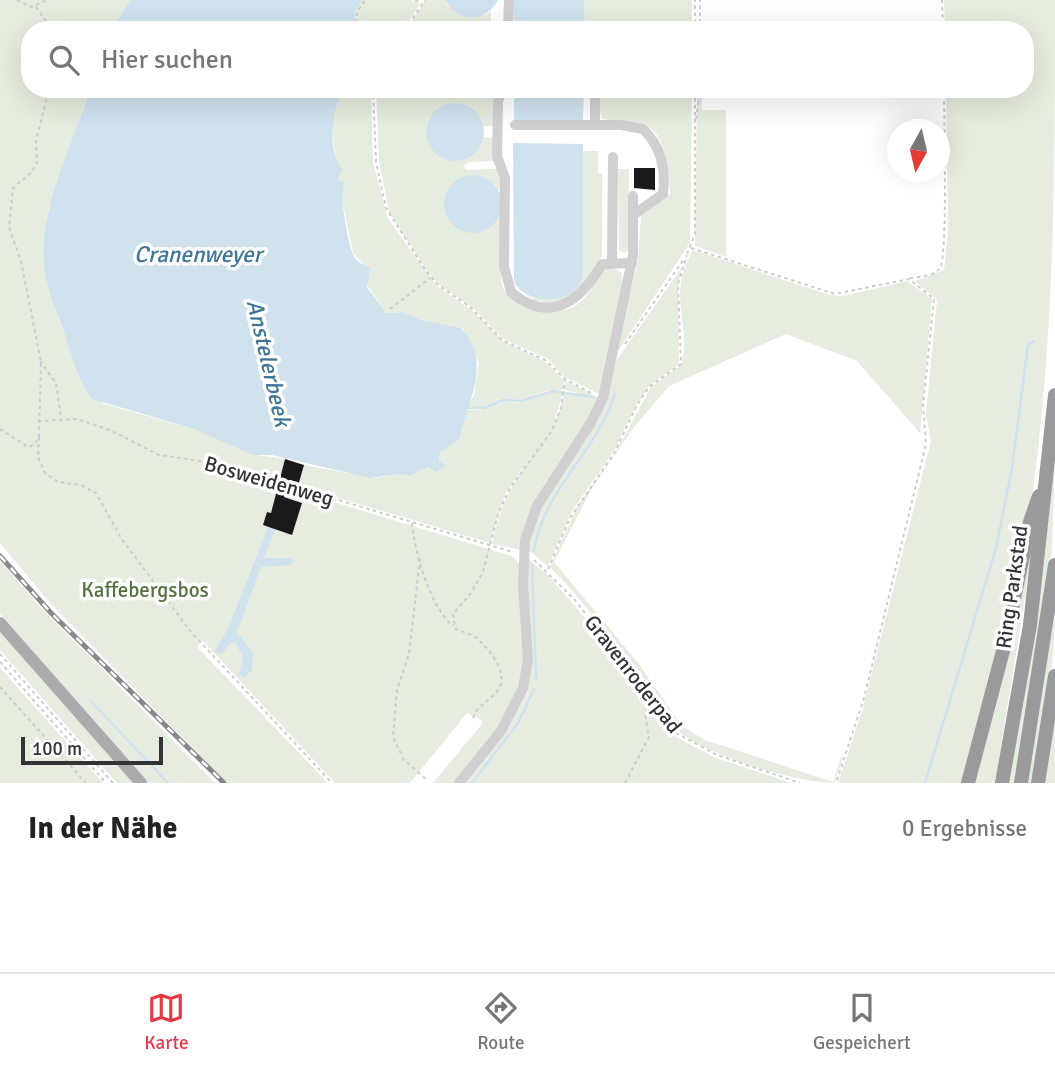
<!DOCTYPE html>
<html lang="de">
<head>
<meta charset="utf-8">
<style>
  :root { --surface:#fff; --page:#f6f6f6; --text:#222; --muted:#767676; --line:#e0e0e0; --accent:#e63946 }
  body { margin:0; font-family:Signika,sans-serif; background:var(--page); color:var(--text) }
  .compass { position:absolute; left:887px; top:119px; width:63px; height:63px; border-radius:50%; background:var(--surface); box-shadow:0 7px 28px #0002; rotate:188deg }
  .scale { position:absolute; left:21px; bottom:18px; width:142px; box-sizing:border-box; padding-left:7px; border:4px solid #333; border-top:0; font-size:19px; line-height:24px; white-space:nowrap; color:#333; -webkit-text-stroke:5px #fff; paint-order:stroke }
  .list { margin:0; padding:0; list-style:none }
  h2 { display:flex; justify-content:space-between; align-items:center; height:91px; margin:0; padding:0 28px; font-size:30px }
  h2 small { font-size:23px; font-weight:400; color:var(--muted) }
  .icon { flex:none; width:38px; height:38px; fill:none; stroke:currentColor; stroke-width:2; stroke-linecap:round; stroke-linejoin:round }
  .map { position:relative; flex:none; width:1055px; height:783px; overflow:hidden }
  .search { position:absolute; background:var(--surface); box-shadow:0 7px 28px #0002; left:21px; right:21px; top:21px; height:77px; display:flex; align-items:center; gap:18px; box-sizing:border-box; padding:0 24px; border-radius:28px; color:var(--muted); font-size:26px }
  .sheet { height:189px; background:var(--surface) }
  nav { display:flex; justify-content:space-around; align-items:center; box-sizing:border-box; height:98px; border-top:2px solid var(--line); background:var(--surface); font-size:19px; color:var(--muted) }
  nav a { display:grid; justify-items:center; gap:4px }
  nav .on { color:var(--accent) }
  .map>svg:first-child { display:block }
  .green { fill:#e6ecdf }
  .water { fill:#cfe2ee }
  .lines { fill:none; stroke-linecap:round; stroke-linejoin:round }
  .stream { stroke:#cfe2ee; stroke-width:2.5 }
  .building { fill:#1a1a1a }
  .path { stroke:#cdcdcd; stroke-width:2; stroke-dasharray:3.5 3.5; stroke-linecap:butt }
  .minor { stroke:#d0d0d0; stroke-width:10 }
  .major { stroke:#ababab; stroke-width:12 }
  .highway { stroke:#9a9a9a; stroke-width:14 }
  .rail-casing { stroke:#888; stroke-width:5 }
  .rail { stroke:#fff; stroke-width:2.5; stroke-dasharray:8; stroke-linecap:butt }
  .labels { text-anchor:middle; stroke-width:7; stroke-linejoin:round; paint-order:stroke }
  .street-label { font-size:21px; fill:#333; stroke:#fff }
  .park-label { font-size:21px; fill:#56703f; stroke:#fff }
  .water-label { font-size:23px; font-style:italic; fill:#3f7597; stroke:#fff }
</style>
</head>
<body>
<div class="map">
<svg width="1055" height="783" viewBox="0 0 1055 783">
  <rect width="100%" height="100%" fill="#fff"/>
  <g class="green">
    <path d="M0 0H130L112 30H30V89H90L48 211 44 248 56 311 86 390 104 404 194 429 257 455 285 459 271 513 267 512 264 525 292 534 302 503 284 497 287 488 512 556 519 563C521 602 532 651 519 689 507 724 477 754 454 783H433L482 724V720L467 713 410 783H335L202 640 197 647 328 783H227L52 605 0 543Z"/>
    <path d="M362 0H411L421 3 403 30H353L355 10Z"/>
    <path d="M425 0H445L448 6 485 15 491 11V21H472L469 26 490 30H407Z"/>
    <rect x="584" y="0" width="108" height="30"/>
    <path d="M944 0H1055C1055 169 1055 337 1031 504L966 783H838L862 711 931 441 926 414 937 300 915 281 944 270 948 231 946 89H1025V30H945Z"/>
    <path d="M344 89H371L373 162 388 219 437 286 473 311 503 341 544 361 564 380 563 390H549L519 400 500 399 481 408H467L474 395 479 363 463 329 421 320 404 312 386 313 365 282 370 271 353 253 340 190 345 184 337 179 342 172 336 162 332 128 335 103Z"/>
    <path d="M376 89H494L493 126H483C473 99 441 96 427 122L430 147 444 159C463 162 477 158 483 137L493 138 494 161 468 162 464 166 466 170 497 169 502 184 500 191C491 177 476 172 460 178L446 195C442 212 450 225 466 232L502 213C502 232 497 273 504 290 514 310 561 318 578 304 589 296 596 280 603 269L611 267 622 273 624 317 638 261 641 215 670 194C669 172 667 128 639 123 627 121 613 123 601 118L598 89H692L690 243 618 351 599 394 563 376 548 359 503 339 473 308 438 284 427 271 389 212 379 160Z"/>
    <path d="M697 89H702V110H726V257L695 246Z"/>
    <path d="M583 151H598V173L602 174V256L581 289 574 296 554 303 536 301 524 294 534 298 581 281Z"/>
    <path d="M618 169H629L628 250 624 253 619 250Z"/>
    <path d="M693 250 830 295 843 296 907 281 932 299 920 433 857 361 786 334 669 386 634 427 592 488 554 562 639 664 682 726 705 740 833 782 841 757 843 758 834 783C798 783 700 754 675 728 657 710 645 687 631 667 607 632 580 598 550 567L577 507 616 452 651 387 681 365C693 324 665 297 693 250Z"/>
    <path d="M682 267 678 285 679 364 649 386 636 405 614 451 572 511 548 566 531 552 492 544C497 518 506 495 520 473 540 443 557 430 564 393L594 397 564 390 566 381 599 398 618 358Z"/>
    <path d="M551 392 563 393 551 432 521 470 505 495 490 543 298 486 304 465 375 478 400 474 408 476 428 467 445 465 439 460 440 451 460 438 467 410H481L503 401 517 403Z"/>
    <path d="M1055 452 1052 549 1015 783H1007Z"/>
    <path d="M1037 524 995 783H971Z"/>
    <path d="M527 558 551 578 603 639 674 736 716 758 791 783H463L527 688Z"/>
    <path d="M0 561 41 608 215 783H149L142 776 0 614Z"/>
    <path d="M1055 610C1055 669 1044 725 1034 783H1027Z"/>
    <path d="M0 632 133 783H117L0 650Z"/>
    <path d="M0 668 103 783H0Z"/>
    <path d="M1055 696V783H1040Z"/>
  </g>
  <g class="water">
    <path d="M130 0H362L355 11 353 30H112Z"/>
    <path d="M445 0H498C486 23 458 23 445 0Z"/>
    <rect x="514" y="0" width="70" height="30"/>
    <path d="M90 89H344C331 108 327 155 343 170L337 179 345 183C338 191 348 242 353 254 356 262 363 264 370 268L367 287 386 313 404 312 421 320 461 328C493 364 468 398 460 438L440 452 439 460 446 466 436 472 428 467 409 476 400 474 370 478 272 455H253L194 429 92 399C78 381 72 356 65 335 57 312 46 288 44 263 40 204 73 145 90 89Z"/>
    <path d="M514 89H584L583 122H514Z"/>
    <circle cx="455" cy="132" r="29"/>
    <path d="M513 143 583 144V276C577 305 527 307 514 282Z"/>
    <circle cx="473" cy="204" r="29"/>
    <path d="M273 514 275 529 264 558H293L292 565 261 567 237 632 253 654 252 670 244 678 239 675 243 657 235 642 230 643 221 655 215 651 229 627Z"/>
  </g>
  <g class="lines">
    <g class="stream">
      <path d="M467 408H484L502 400 520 401 553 391 593 397"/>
      <path d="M534 551C543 490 597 452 615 394"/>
      <path d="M532 564 536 679"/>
      <path d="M90 700 168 783"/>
      <path d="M472 783 518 723 534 689"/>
      <path d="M925 783 996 548 1012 468 1028 345 1034 341"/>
    </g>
  </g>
  <g class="building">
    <path d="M634 168H655V190L634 188Z"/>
    <path d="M285 459 304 465 298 486 288 483 284 497 302 503 292 535 263 525 267 512 271 513Z"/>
  </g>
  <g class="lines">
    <g class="path">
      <path d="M17 0 31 7 47 0"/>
      <path d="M415 0 422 2"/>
      <path d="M942 0 943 30"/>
      <path d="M36 7 52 30"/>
      <path d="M355 30 357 12 365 0"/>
      <path d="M405 30 425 0"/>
      <path d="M695 30V0"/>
      <path d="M700 30V0"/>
      <path d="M373 89 376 162 386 208 426 271 438 285 470 307 502 340 545 360 565 379 593 394"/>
      <path d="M696 119 700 89"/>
      <path d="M691 248 835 294 909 279 934 299 923 405 926 444 864 698 836 783"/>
      <path d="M687 254 695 234V89"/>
      <path d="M910 278C918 277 935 276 940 268 948 256 944 115 944 89"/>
      <path d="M390 309 430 278"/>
      <path d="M625 344 684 259"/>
      <path d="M40 361 56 383 61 418"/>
      <path d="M38 421 77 419 112 431 159 455 214 463 513 552"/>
      <path d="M0 429 28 447 34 445 39 437 41 362 21 261 9 227 13 188 31 173 37 163 36 141 49 89"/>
      <path d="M39 437 38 457 45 473 58 482 81 485 96 493 121 538 191 632 332 783"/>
      <path d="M412 523C415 553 430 607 453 626"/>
      <path d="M420 559 409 654 397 690 393 737 404 760 426 779"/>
      <path d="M534 560 575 600 678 734 717 755 800 783"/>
      <path d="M548 569 570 518 615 452 637 405 649 387 681 364 678 284 687 255"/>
      <path d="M0 654 113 783"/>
      <path d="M0 662 106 783"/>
      <path d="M0 687 86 783"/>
      <path d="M473 718C478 704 490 701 498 690 510 673 488 647 475 637 469 633 461 632 455 628L453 614 471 593 483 572 498 514 510 488 551 432 561 408 565 379"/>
      <path d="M625 783 649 737 645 713 652 704"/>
    </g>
    <g class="minor">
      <path d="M508 30 509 0"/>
      <path d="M502 89 498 102 497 156 505 178 504 266 511 292C550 325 581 301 602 264L632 263"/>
      <path d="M515 125H621L643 129C662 147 666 170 663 194L633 215"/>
      <path d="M595 125V89"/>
      <path d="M612 262 613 157"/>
      <path d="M459 783 501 731 523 688 528 660 523 585 525 540 537 506 590 424 603 398 633 255V196"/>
    </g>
    <path class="major" d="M0 623 141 783"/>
    <g class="highway">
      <path d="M968 783 1004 647 1030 522 1039 496"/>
      <path d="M1002 783 1030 625 1055 395"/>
      <path d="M1021 783 1055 565"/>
      <path d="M1038 783 1055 676"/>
    </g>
    <defs>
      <path id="rail" d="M0 556 52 614 224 783"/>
    </defs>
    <use href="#rail" class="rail-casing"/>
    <use href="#rail" class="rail"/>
  </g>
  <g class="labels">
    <g class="street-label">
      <text transform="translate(269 481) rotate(16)" y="7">Bosweidenweg</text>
      <text transform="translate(1012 587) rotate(-82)" y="7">Ring Parkstad</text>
      <text transform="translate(633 674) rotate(52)" y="7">Gravenroderpad</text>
    </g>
    <g class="park-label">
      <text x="145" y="597">Kaffebergsbos</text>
    </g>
    <g class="water-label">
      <text x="198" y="262">Cranenweyer</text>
      <text transform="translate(269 363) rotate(77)" y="8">Anstelerbeek</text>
    </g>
  </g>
</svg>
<svg class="compass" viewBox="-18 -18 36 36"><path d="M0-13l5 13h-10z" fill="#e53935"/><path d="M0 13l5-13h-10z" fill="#767676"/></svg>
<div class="scale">100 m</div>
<div class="search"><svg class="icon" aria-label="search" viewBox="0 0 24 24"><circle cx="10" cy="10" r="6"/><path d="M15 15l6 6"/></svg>Hier suchen</div>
</div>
<section class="sheet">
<h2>In der Nähe<small>0 Ergebnisse</small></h2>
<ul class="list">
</ul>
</section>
<nav>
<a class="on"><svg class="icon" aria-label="map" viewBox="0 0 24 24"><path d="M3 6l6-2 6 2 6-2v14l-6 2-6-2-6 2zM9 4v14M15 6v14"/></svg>Karte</a>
<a><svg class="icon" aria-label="directions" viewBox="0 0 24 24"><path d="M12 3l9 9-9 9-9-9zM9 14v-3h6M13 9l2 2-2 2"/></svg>Route</a>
<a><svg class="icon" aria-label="saved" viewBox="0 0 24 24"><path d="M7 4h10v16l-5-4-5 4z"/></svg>Gespeichert</a>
</nav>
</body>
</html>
